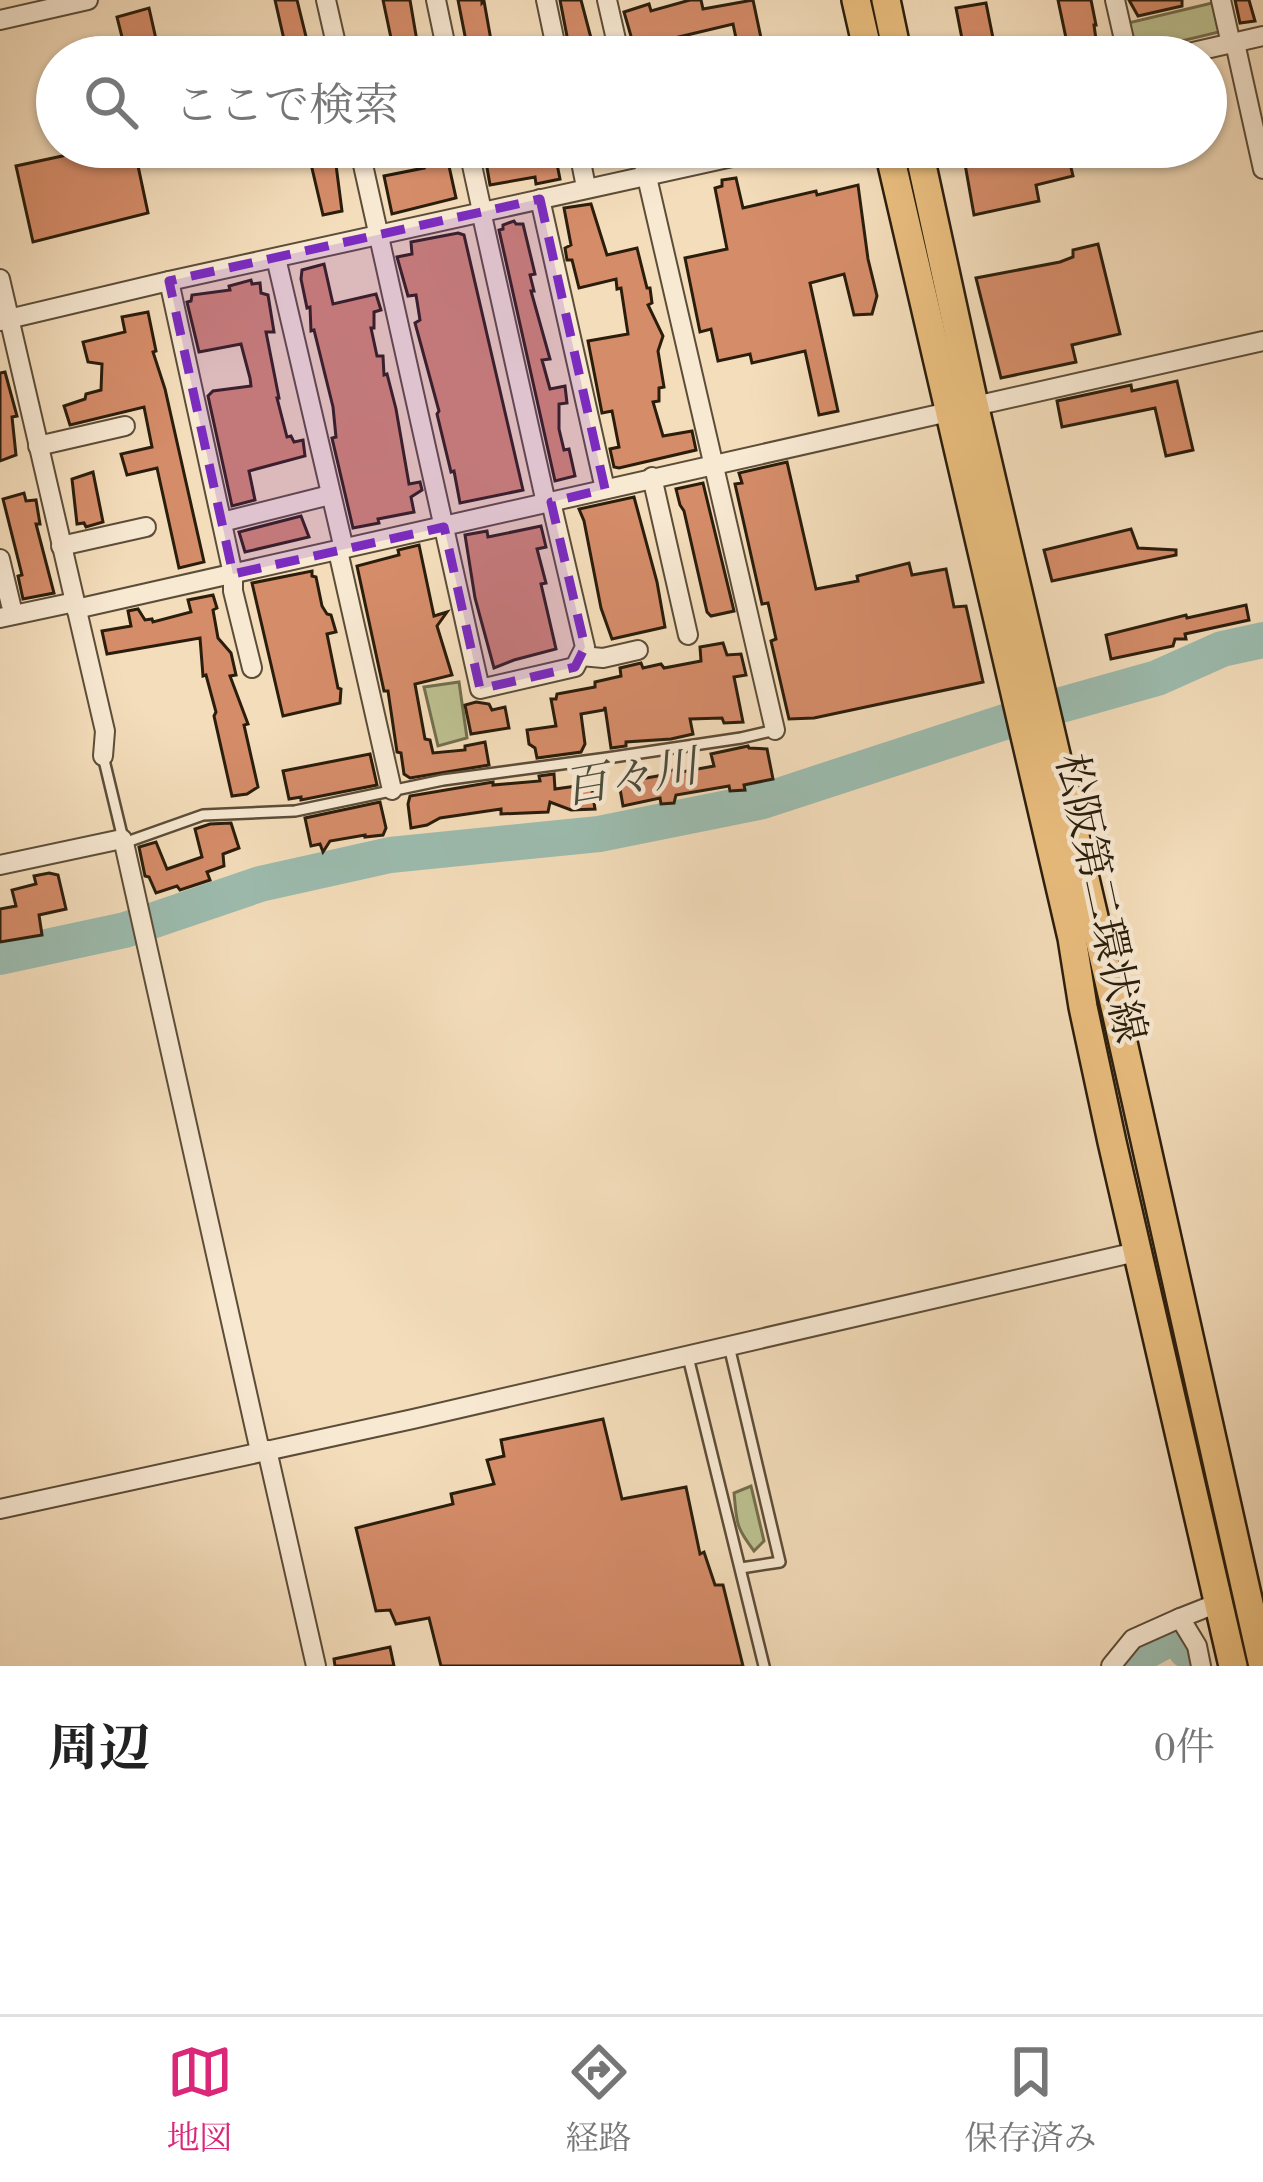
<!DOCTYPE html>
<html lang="ja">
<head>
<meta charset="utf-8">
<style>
  :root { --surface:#fff; --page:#f6f6f6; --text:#222; --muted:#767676; --line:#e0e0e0; --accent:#db2777 }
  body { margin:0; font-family:"Old Standard TT","Noto Serif JP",serif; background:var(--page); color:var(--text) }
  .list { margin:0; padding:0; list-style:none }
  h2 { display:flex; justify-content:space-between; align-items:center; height:156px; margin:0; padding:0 48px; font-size:51px }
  h2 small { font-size:39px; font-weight:400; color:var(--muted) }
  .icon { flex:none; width:66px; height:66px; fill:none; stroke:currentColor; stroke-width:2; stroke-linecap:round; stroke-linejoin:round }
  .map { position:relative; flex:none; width:1263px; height:1666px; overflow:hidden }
  .search { position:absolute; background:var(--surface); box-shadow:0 3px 9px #0004; left:36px; right:36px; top:36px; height:132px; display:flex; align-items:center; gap:30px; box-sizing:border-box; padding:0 42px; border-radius:66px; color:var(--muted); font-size:45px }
  .sheet { height:348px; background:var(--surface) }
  nav { display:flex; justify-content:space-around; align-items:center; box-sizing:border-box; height:168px; border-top:3px solid var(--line); background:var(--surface); font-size:33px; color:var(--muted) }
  nav a { display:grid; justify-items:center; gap:6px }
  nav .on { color:var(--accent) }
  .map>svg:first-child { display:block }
  .green { fill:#bcc090; stroke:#736e4e; stroke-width:3 }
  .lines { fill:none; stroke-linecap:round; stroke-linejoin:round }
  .river { stroke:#9cbcaf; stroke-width:36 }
  .building { fill:#d58c69; stroke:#2a1d0c; stroke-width:3 }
  .lane-casing { stroke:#5c4d38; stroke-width:14 }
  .street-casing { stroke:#5c4d38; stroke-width:22 }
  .primary-casing { stroke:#2a1d0c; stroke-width:32 }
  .lane { stroke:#f8e9d3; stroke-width:9 }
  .street { stroke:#f8e9d3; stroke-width:18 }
  .primary { stroke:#eabe7e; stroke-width:27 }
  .marked { fill:#7b2cbf; fill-opacity:0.2; stroke:#7b2cbf; stroke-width:9; stroke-dasharray:24 15; stroke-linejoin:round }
  .labels { text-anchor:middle; stroke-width:9; stroke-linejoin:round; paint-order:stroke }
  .street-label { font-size:42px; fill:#2a1d0c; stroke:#f8e9d3 }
  .water-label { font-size:45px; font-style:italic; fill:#4c4d3d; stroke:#f8e9d3 }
</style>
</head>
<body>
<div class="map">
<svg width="1263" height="1666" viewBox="0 0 1263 1666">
  <rect width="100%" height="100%" fill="#f4ddbb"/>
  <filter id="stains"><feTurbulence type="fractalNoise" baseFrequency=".00167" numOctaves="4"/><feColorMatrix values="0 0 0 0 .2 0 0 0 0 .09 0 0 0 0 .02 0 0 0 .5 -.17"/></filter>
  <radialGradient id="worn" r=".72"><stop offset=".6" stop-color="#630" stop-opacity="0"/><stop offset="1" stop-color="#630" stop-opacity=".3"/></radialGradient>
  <g class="green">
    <path d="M1212 3 1219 32 1136 52 1128 23Z"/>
    <path d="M459 682 467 738 438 746 424 687Z"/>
    <path d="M751 1486 764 1541 754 1551C735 1526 737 1523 734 1493Z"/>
  </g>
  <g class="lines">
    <g class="river">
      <path d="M0 957 125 930 260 884 390 855 599 834 763 801 1029 714 1157 678 1222 649 1263 640"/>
      <path d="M1130 1666 1137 1656 1176 1635 1186 1650"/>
    </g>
  </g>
  <g class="building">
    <path d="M275 0H297L311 57H288Z"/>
    <path d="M383 0H410L419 53 395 57Z"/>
    <path d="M458 0H482V3L484 1 494 57H471L475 40 466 41Z"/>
    <path d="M560 0H581L596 57H571Z"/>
    <path d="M690 0H701L703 9 753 0 765 57H740L733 24 662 41 665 57H637L624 12 649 4 651 11Z"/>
    <path d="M1058 0H1091L1096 25H1094L1098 54 1070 57Z"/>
    <path d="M1129 0H1182V6L1138 16Z"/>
    <path d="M1235 0H1249L1255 21 1240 23Z"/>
    <path d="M986 3 995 48 965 54 956 8Z"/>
    <path d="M149 8 160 57H127L117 17Z"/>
    <path d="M104 147H134L148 213 33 242 16 166Z"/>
    <path d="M307 147H345L349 163 336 165 342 211 323 215Z"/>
    <path d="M516 147 518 157 545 151 547 157 552 158 553 163 557 164 560 179 536 184 535 177 490 185 485 156 501 152 502 148Z"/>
    <path d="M962 147H1066L1073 176 1036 185 1039 201 974 215Z"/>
    <path d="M1104 147H1135L1138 162 1110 166 1103 151Z"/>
    <path d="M447 157 456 198 392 214 384 176 424 168 422 162Z"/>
    <path d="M736 178 743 208 816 191 817 195 858 185 868 259 877 296 872 314 854 315 844 274 810 283 838 411 819 415 805 351 752 363 750 354 718 361 711 329 700 332 685 258 727 249 715 188 722 186V180Z"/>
    <path d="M591 204 607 255 637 248 647 288H650L652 303 648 305 663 336 658 351 664 387 659 388V401L653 402 663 436 692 431 696 450 619 468 614 467 610 449 619 447 612 411 602 413 588 341 628 334 621 288 617 289 616 279 579 288 572 260H567L565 248 571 245 564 208Z"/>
    <path d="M514 221 516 224H523L535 274 530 275 534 291H531L550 359 542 360 550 389 565 386 567 403 559 404V429L564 450 569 449 575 476 555 481 499 230 503 229V225Z"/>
    <path d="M458 233 464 235 523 490 460 503 454 471 451 472 437 414 439 411 415 323 420 320 416 295 408 296 397 257 412 254 411 242Z"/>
    <path d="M1098 244 1120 334 1072 345 1076 362 1001 378 976 278 1060 262 1073 257V250Z"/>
    <path d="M324 264 333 304 376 294 381 310 374 312V328H371L377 356H383L384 375 387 374 396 409 409 484 420 482 422 490 411 497 414 512 378 519 379 523 353 528 332 438 336 437 333 407 314 330 311 331 310 307 307 308 301 279 302 270Z"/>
    <path d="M251 280 252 284 260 283 261 293 268 295 274 332H266L279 398H277L287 437 291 436 294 442 303 440 305 456 249 471 255 500 232 506 208 396 213 391 251 386 250 378 241 344 199 352 187 302 191 301 192 295 230 290 229 286Z"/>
    <path d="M148 312 156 351 153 352 165 389 204 562 179 568 157 468 127 475 121 454 152 447 144 407 70 425 64 406 85 399 86 394 101 390 102 364 88 362 83 342 125 332 122 317Z"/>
    <path d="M5 372 17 416 12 417 16 455 0 461V373Z"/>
    <path d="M1177 381 1193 450 1166 456 1155 408 1062 427 1057 401 1131 385 1132 391Z"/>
    <path d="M787 462 816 589 858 581 857 576 909 563 912 575 946 569 954 607 966 606 983 682 814 718 789 719 771 641 776 639 768 603 762 604 735 484 742 483 739 473Z"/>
    <path d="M93 472 103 522 86 527 84 523 77 524 72 479Z"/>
    <path d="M703 483 734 611 711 616 707 612 684 511 680 505 676 489Z"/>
    <path d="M24 493 26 501 36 500 40 524H36L54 593 23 599 18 576 22 575 3 499Z"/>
    <path d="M634 497 657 582 665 627 612 639 601 608 584 521 579 509Z"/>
    <path d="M301 516 309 537 245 552 239 532Z"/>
    <path d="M541 526 546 547 537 549 546 583 541 584 556 649 514 660 494 668 475 598 465 535 487 531 488 537Z"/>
    <path d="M1131 529 1138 548 1176 550V555L1052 581 1044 550Z"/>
    <path d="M419 545 434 616 447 612 437 626 452 675 415 684 425 739 430 740 433 753 465 750V746L485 742 489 765 410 778 404 774 401 753 397 752 388 691H384L357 566 399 555 398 550Z"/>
    <path d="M312 571V576L316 577 322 606 327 614 331 615 336 632 327 634 338 688 341 689 340 703 283 716 252 583Z"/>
    <path d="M213 595 217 608 213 610 218 638 231 653 236 675 230 676 248 724 244 725 258 787 247 794 232 796 214 716 216 712 206 675 203 676 200 638 107 654 102 631 131 626 128 611 138 609 145 620 152 619 153 622 191 612 188 600Z"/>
    <path d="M1246 605 1249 620 1185 634 1186 639H1175L1173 646 1111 659 1106 635 1186 615 1187 618Z"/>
    <path d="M723 643 727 655 741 654 746 675 734 677 743 722 724 723 722 718 690 719 693 734 671 739 626 742V746L611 748 605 707 604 710 581 714 585 744 581 752 537 758 535 748 529 744 527 730 556 726 551 699H556L557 694 595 687V682L621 676 620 668 641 663 643 668 661 664 664 668 701 661 700 647Z"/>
    <path d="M476 702 489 704 492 710 505 707 509 728 471 734 465 705Z"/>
    <path d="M748 746 749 748 767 749 773 779 744 785 745 790 730 791 729 786 676 795 674 803 661 804 660 798 623 806 619 783 663 775V772L678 769 682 772 714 766 711 754Z"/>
    <path d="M370 754 377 785 301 800V797L289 799 283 771Z"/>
    <path d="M554 774 555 789 591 784 595 809 571 810 550 802 548 812 501 814V809L440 818 427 825 411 828 408 804 410 796 493 782V785L540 781 539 776Z"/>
    <path d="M380 802 386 828 383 835 365 837V835L330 841 323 852 320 844 311 846 305 818Z"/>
    <path d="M231 823 239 848 223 854 224 866 207 872 210 880 180 890 177 886 156 893 149 877 145 876 139 847 156 842 167 869 202 857 195 829 210 824Z"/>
    <path d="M49 873 58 875 66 909 39 915 42 935 0 942V909L16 906 12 890 36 884 34 876Z"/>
    <path d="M603 1419 622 1499 686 1487 700 1554 704 1552 715 1585H723L743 1666H441L429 1618 396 1624 390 1610 376 1611 356 1528 453 1504 451 1494 494 1484 487 1460 504 1456 501 1440Z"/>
    <path d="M390 1647 394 1666H335L334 1659Z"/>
  </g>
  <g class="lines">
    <defs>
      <g id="lane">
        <path d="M103 756 124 843 203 815 295 811 443 780 607 758 741 738 775 730"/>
        <path d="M729 1346 780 1562 741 1568"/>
        <path d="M688 1357 764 1666"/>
      </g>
      <g id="street">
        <path d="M326 0 339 57"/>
        <path d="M436 0 448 57"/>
        <path d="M546 0 558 57"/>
        <path d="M607 0 620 57"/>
        <path d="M1115 0 1128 57"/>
        <path d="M1221 0 1231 44"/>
        <path d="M0 20 88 0"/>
        <path d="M1235 43 1263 169"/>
        <path d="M1171 57 1263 36"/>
        <path d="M359 147 480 689 575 667 585 647 551 502"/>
        <path d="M468 147 482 211"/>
        <path d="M578 147 586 187"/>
        <path d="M640 147 775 730"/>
        <path d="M540 199 605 489"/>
        <path d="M481 211 546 503"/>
        <path d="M276 258 344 549"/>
        <path d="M0 279 105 731 103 756"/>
        <path d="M169 281 233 574V591L252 668"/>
        <path d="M0 321 169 281 778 147"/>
        <path d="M38 446 125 426"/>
        <path d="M652 477 688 635"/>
        <path d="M222 522 330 495"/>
        <path d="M61 546 146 527"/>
        <path d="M338 551 392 790"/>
        <path d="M0 559 11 605"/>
        <path d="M76 609 1263 341"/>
        <path d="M0 618 75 602"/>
        <path d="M581 656 603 658 638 650"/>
        <path d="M124 843 260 1451"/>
        <path d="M0 865 122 839"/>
        <path d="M267 1450 316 1666"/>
        <path d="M0 1509 413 1419 1136 1252"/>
        <path d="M1111 1666 1133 1639 1180 1618"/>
        <path d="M1201 1666 1197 1646 1180 1618 1218 1603"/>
      </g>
      <g id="primary">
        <path d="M856 0 869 57"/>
        <path d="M886 0 898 57"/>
        <path d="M888 147 1072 938 1083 1007 1112 1142 1233 1666"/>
        <path d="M918 147 974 404 1116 1011 1263 1666"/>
      </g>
    </defs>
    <use href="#lane" class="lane-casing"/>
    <use href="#street" class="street-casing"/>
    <use href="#primary" class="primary-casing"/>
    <use href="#lane" class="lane"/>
    <use href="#street" class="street"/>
    <use href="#primary" class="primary"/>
  </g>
  <path class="marked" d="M540 199 605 489 551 502 585 647 575 667 480 689 444 527 233 574 169 281Z"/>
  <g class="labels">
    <g class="street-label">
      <text transform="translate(1102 898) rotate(78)" y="15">松阪第二環状線</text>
    </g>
    <g class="water-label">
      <text transform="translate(630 776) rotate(-10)" y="16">百々川</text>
    </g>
  </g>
  <rect width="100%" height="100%" filter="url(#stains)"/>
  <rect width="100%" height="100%" fill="url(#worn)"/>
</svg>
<div class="search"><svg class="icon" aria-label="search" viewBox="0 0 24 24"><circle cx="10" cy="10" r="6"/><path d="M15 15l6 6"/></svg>ここで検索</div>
</div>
<section class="sheet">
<h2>周辺<small>0件</small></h2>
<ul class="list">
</ul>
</section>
<nav>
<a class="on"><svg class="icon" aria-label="map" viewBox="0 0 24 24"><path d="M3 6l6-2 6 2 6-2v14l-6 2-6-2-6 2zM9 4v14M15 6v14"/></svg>地図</a>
<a><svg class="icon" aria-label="directions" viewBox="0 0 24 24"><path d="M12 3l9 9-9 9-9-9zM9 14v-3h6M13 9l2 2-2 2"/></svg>経路</a>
<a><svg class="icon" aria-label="saved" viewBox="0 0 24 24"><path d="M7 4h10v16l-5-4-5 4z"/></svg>保存済み</a>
</nav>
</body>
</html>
